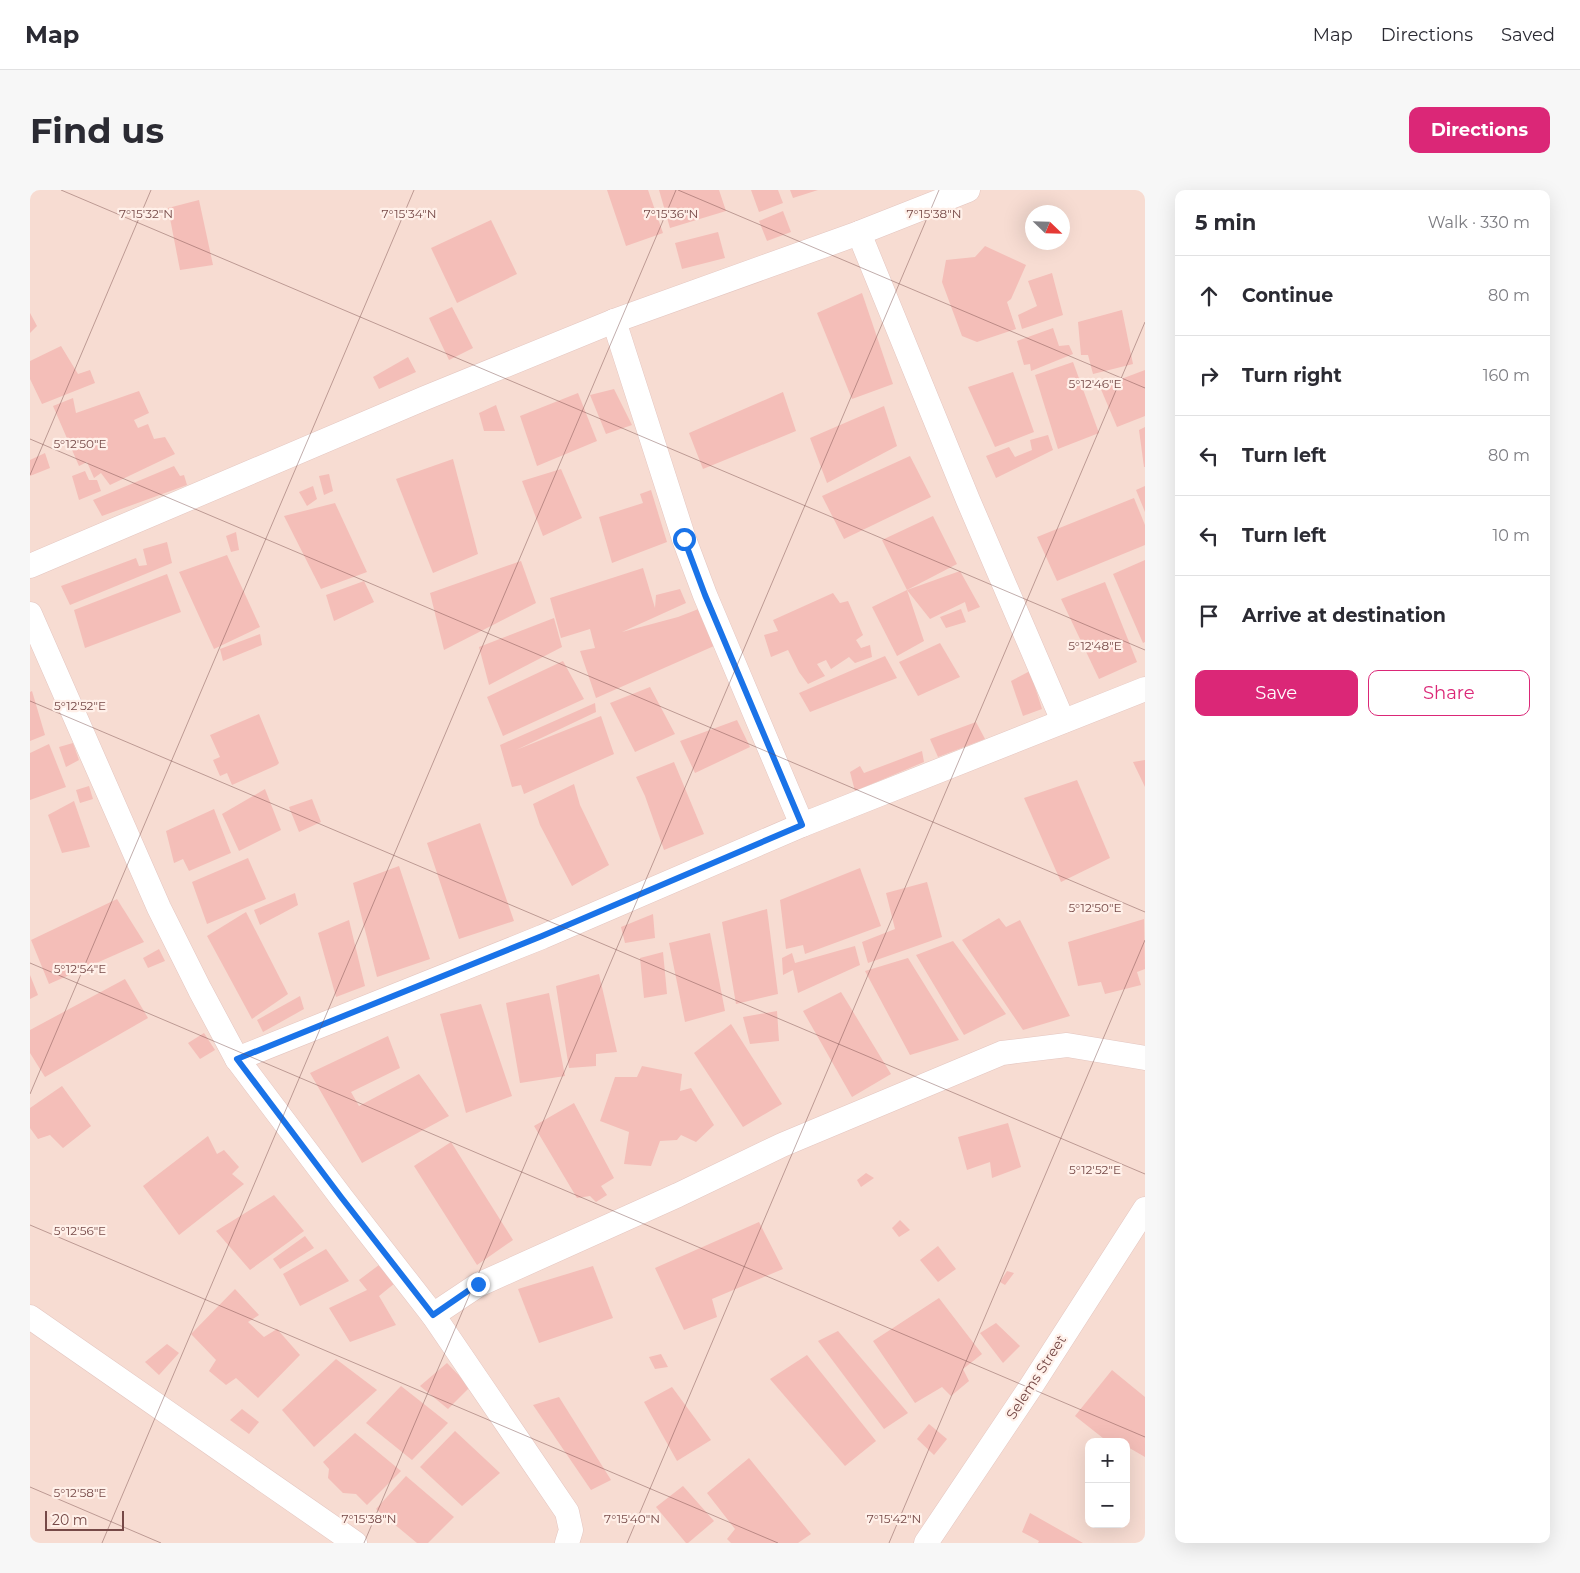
<!DOCTYPE html>
<html lang="en">
<head>
<meta charset="utf-8">
<style>
  :root { --surface:#fff; --page:#f7f7f7; --text:#2b2b33; --muted:#7c7c81; --line:#e1e1e2; --accent:#db2777 }
  body { margin:0; font-family:Montserrat,sans-serif; background:var(--page); color:var(--text) }
  .controls { position:absolute; right:15px; bottom:15px; display:grid; overflow:hidden; border-radius:10px; box-shadow:0 5px 20px #0002 }
  .controls button { width:45px; height:45px; display:grid; place-items:center; padding:0; border:0; border-bottom:1px solid var(--line); background:var(--surface); color:var(--text); font:25px sans-serif }
  .compass { position:absolute; left:995px; top:15px; width:45px; height:45px; border-radius:50%; background:var(--surface); box-shadow:0 5px 20px #0002; rotate:113deg }
  .scale { position:absolute; left:15px; bottom:12px; width:79px; box-sizing:border-box; padding-left:5px; border:2px solid #764947; border-top:0; font-size:14px; line-height:18px; white-space:nowrap; color:#764947; -webkit-text-stroke:4px #fff0e9; paint-order:stroke }
  .stop { position:absolute; width:15px; height:15px; margin:-11px; border:4px solid #1a73e8; border-radius:50%; background:#fff }
  .stop.end { background:#1a73e8; border-color:#fff; box-shadow:0 1px 5px #0008 }
  .list { margin:0; padding:0; list-style:none }
  h2 { display:flex; justify-content:space-between; align-items:center; height:65px; margin:0; padding:0 20px; font-size:21px }
  h2 small { font-size:16px; font-weight:400; color:var(--muted) }
  .list li { display:grid; grid-template-columns:32px 1fr auto; gap:15px; align-items:center; box-sizing:border-box; height:80px; padding:0 20px; border-top:1px solid var(--line) }
  .list b { display:block; font-size:19px; white-space:nowrap }
  .list em { font-size:16px; font-style:normal; color:var(--muted) }
  .actions { display:flex; gap:10px; padding:15px 20px }
  .actions a { flex:1; padding:11px 0; border:1px solid var(--accent); border-radius:10px; text-align:center; font-size:18px; color:var(--accent) }
  .actions .main { background:var(--accent); color:#fff }
  .icon { flex:none; width:28px; height:28px; fill:none; stroke:currentColor; stroke-width:2; stroke-linecap:round; stroke-linejoin:round }
  .map { position:relative; flex:none; width:1115px; height:1353px; overflow:hidden; border-radius:10px }
  header { display:flex; align-items:center; gap:30px; box-sizing:border-box; height:70px; padding:0 25px; background:var(--surface); border-bottom:1px solid var(--line) }
  header strong { font-size:24px }
  nav { display:flex; gap:28px; margin-inline-start:auto; font-size:18px }
  .intro { display:flex; align-items:center; justify-content:space-between; box-sizing:border-box; height:120px; padding:0 30px }
  h1 { margin:0; font-size:35px }
  .button { padding:12px 22px; border-radius:10px; background:var(--accent); color:#fff; font-size:18px; font-weight:700 }
  main { display:flex; gap:30px; padding:0 30px }
  aside { flex:1; background:var(--surface); border-radius:10px; box-shadow:0 5px 20px #0002 }
  .map>svg:first-child { display:block }
  .residential { fill:#f7dcd2; fill-rule:evenodd }
  .building { fill:#f4beb8 }
  .lines { fill:none; stroke-linecap:round; stroke-linejoin:round }
  .minor-casing { stroke:#e4c6c0; stroke-width:25 }
  .minor { stroke:#fff; stroke-width:24 }
  .route { stroke:#1a73e8; stroke-width:6 }
  .ticks { fill:none; stroke:#764947; stroke-width:1; stroke-opacity:0.45 }
  .labels { text-anchor:middle; stroke-width:4.5; stroke-linejoin:round; paint-order:stroke }
  .street-label { font-size:14px; fill:#764947; stroke:#fff0e9 }
  .ticks-label { font-size:12px; text-anchor:middle; fill:#764947; stroke:#fff0e9; stroke-width:4.5; stroke-linejoin:round; paint-order:stroke }
</style>
</head>
<body>
<header>
<strong>Map</strong>
<nav><a>Map</a><a>Directions</a><a>Saved</a></nav>
</header>
<div class="intro"><h1>Find us</h1><a class="button">Directions</a></div>
<main>
<div class="map">
<svg width="1115" height="1353" viewBox="0 0 1115 1353">
  <rect width="100%" height="100%" fill="#fdeae1"/>
  <path class="residential" d="M0 0H1115V1353H0ZM1002 22H1032V52H1002ZM1059 1252H1096V1334H1059Z"/>
  <g class="building">
    <path d="M577 0H618L633 43 596 56Z"/>
    <path d="M629 0H689L696 21 640 38Z"/>
    <path d="M721 0H748L753 13 729 22Z"/>
    <path d="M760 0H788L763 8Z"/>
    <path d="M169 10 183 75 150 80 138 18Z"/>
    <path d="M753 21 761 42 737 51 729 31Z"/>
    <path d="M461 30 487 84 427 113 401 58Z"/>
    <path d="M688 42 695 68 652 79 645 53Z"/>
    <path d="M955 56 996 75 981 109 977 112 986 139 947 152 932 146 912 92 916 70 945 67Z"/>
    <path d="M1022 83 1033 125 992 139 988 125 1007 116 998 91Z"/>
    <path d="M832 103 863 194 822 209 787 123Z"/>
    <path d="M422 117 443 158 419 170 399 128Z"/>
    <path d="M1092 120 1103 174 1063 184 1058 165H1051L1048 132Z"/>
    <path d="M0 123 7 136 0 143Z"/>
    <path d="M1023 138 1029 156 1039 155 1043 164 1001 181 1000 174 994 175 987 151Z"/>
    <path d="M31 156 48 184 60 180 65 193 12 214 0 189V171Z"/>
    <path d="M378 167 386 182 349 199 343 187Z"/>
    <path d="M1043 172 1069 243 1028 259 1005 185Z"/>
    <path d="M1115 180V226L1087 237 1070 197Z"/>
    <path d="M983 182 1004 242 965 257 938 197Z"/>
    <path d="M584 199 602 235 576 244 560 205Z"/>
    <path d="M109 201 119 223 104 230 108 238 118 234 124 249 135 247 145 264 80 295 71 283 64 288 57 272 49 276 23 216 43 208 46 223Z"/>
    <path d="M753 202 766 241 673 279 659 243Z"/>
    <path d="M548 203 567 251 507 276 490 226Z"/>
    <path d="M466 215 475 241H454L449 223Z"/>
    <path d="M854 216 867 256 797 293 780 248Z"/>
    <path d="M1115 237V277H1114L1109 240Z"/>
    <path d="M1018 245 1023 260 966 288 956 266 979 257 985 267 1002 260 1000 250Z"/>
    <path d="M15 263 20 278 0 286V270Z"/>
    <path d="M880 266 901 307 814 349 792 306Z"/>
    <path d="M423 269 448 364 403 383 366 289Z"/>
    <path d="M144 276 150 286 154 285 157 295 72 326 63 310Z"/>
    <path d="M531 279 552 328 513 346 492 291Z"/>
    <path d="M55 281 59 290H67L71 301 49 310 42 286Z"/>
    <path d="M299 284 303 301 294 305 289 286Z"/>
    <path d="M283 296 287 309 277 316 269 302Z"/>
    <path d="M1115 296V322L1106 300Z"/>
    <path d="M621 300 637 352 582 373 569 327 613 313 610 304Z"/>
    <path d="M1104 308 1115 335V355L1027 391 1007 347Z"/>
    <path d="M305 313 337 382 291 399 254 326Z"/>
    <path d="M903 326 927 374 877 400 852 350Z"/>
    <path d="M206 342 209 360 201 362 196 346Z"/>
    <path d="M137 352 142 373 40 415 31 396 106 368 109 376 117 375 113 359Z"/>
    <path d="M197 365 230 437 184 459 149 382Z"/>
    <path d="M1115 370V452L1113 453 1083 384Z"/>
    <path d="M491 371 506 413 414 460 400 403Z"/>
    <path d="M613 378 625 418 626 405 650 399 656 413 592 442 648 427 671 418 684 456 566 508 550 461 565 458 560 439 531 448 520 408Z"/>
    <path d="M930 381 950 417 938 422 935 412 900 429 877 400Z"/>
    <path d="M137 384 151 422 55 458 44 420Z"/>
    <path d="M334 391 344 412 304 431 296 405Z"/>
    <path d="M1075 392 1107 472 1069 489 1031 409Z"/>
    <path d="M877 400 894 451 867 466 842 417Z"/>
    <path d="M803 403 810 413 818 411 833 445 826 450 831 458 840 455 842 467 825 473 819 467 801 479 796 470 787 474 795 486 778 494 769 482 758 460 741 467 734 445 748 441 743 430Z"/>
    <path d="M931 419 936 432 916 438 910 427Z"/>
    <path d="M524 428 532 457 459 495 449 457Z"/>
    <path d="M230 444 232 455 193 471 190 459Z"/>
    <path d="M910 453 930 487 888 506 869 472Z"/>
    <path d="M855 466 867 488 780 522 769 503Z"/>
    <path d="M533 471 554 509 473 546 457 507Z"/>
    <path d="M1000 481 1012 519 993 526 981 491Z"/>
    <path d="M620 497 645 544 605 562 580 513Z"/>
    <path d="M2 501 15 545 0 551V502Z"/>
    <path d="M565 513 566 522 486 560 571 526 584 564 494 604 491 595 482 597 470 555Z"/>
    <path d="M229 524 249 573 247 575 202 595 197 583 190 586 183 570 190 567 180 545Z"/>
    <path d="M707 530 720 557 665 583 650 551Z"/>
    <path d="M946 532 955 549 908 567 900 549Z"/>
    <path d="M43 553 49 570 36 577 29 557Z"/>
    <path d="M19 554 36 597 0 610V563Z"/>
    <path d="M892 561 894 572 825 601 820 582 830 576 834 583Z"/>
    <path d="M1115 570V597L1103 572Z"/>
    <path d="M644 572 674 644 634 660 615 606 606 587Z"/>
    <path d="M1047 590 1080 668 1031 692 994 608Z"/>
    <path d="M544 594 550 615 579 675 542 696 510 635 503 614Z"/>
    <path d="M59 596 63 609 50 613 46 600Z"/>
    <path d="M235 599 251 640 209 661 192 624Z"/>
    <path d="M282 609 291 632 269 642 259 617Z"/>
    <path d="M44 611 60 657 32 663 18 625Z"/>
    <path d="M184 619 201 663 159 681 153 669 144 673 136 641Z"/>
    <path d="M450 633 484 731 429 749 397 653Z"/>
    <path d="M218 668 236 709 177 734 162 692Z"/>
    <path d="M369 676 400 769 347 787 323 693Z"/>
    <path d="M830 678 851 736 775 764 773 755 756 759 750 710Z"/>
    <path d="M897 692 912 747 838 773 832 752 865 739 856 703Z"/>
    <path d="M265 703 268 715 230 735 224 720Z"/>
    <path d="M87 709 114 752 19 794 1 750Z"/>
    <path d="M737 719 748 804 706 814 692 732Z"/>
    <path d="M216 722 258 804 222 829 177 746Z"/>
    <path d="M623 724 625 748 595 753 591 737Z"/>
    <path d="M969 728 976 737 990 730 1040 826 993 840 932 750Z"/>
    <path d="M1114 729 1115 779 1107 782 1111 795 1075 804 1071 792 1048 796 1038 752Z"/>
    <path d="M319 730 335 796 306 807 288 743Z"/>
    <path d="M680 743 695 821 655 832 639 753Z"/>
    <path d="M923 751 976 824 934 845 886 765Z"/>
    <path d="M825 756 830 775 768 803 763 780 753 785 752 768 762 763 765 773Z"/>
    <path d="M129 759 135 771 118 778 113 768Z"/>
    <path d="M633 762 637 804 614 808 610 768Z"/>
    <path d="M878 768 929 850 880 865 835 781Z"/>
    <path d="M569 784 587 862 566 864V876L539 878 526 796Z"/>
    <path d="M0 785 8 805 0 809Z"/>
    <path d="M95 789 118 828 15 887 0 863V840Z"/>
    <path d="M811 802 861 884 822 907 773 821Z"/>
    <path d="M519 803 535 886 490 893 476 813Z"/>
    <path d="M270 806 274 819 233 842 227 830Z"/>
    <path d="M451 814 482 906 436 923 410 824Z"/>
    <path d="M747 821 749 851 720 854 713 827Z"/>
    <path d="M701 834 752 914 713 937 664 863Z"/>
    <path d="M174 843 185 860 170 869 158 853Z"/>
    <path d="M358 846 370 878 321 902 329 916 389 884 419 926 332 973 280 883Z"/>
    <path d="M612 876 652 884 650 901 661 898 684 935 666 952 651 945 647 950 630 951 621 976 594 974 599 942 570 931 585 887H607Z"/>
    <path d="M32 896 61 936 33 958 20 945 8 949 0 938V918Z"/>
    <path d="M544 913 584 988 571 996 577 1005 566 1012 560 1006 547 1008 504 936Z"/>
    <path d="M978 933 991 977 962 988 960 972 937 980 928 947Z"/>
    <path d="M178 946 187 964 194 960 209 977 202 984 214 994 149 1045 113 996Z"/>
    <path d="M421 952 483 1050 447 1075 384 976Z"/>
    <path d="M836 983 844 988 831 997 827 990Z"/>
    <path d="M244 1005 274 1041 220 1080 186 1041Z"/>
    <path d="M870 1030 880 1040 869 1047 862 1038Z"/>
    <path d="M729 1032 753 1079 682 1109 687 1127 654 1140 625 1078Z"/>
    <path d="M275 1046 284 1058 250 1079 243 1069Z"/>
    <path d="M908 1056 926 1079 908 1092 890 1070Z"/>
    <path d="M296 1059 319 1091 270 1116 253 1084Z"/>
    <path d="M353 1072 370 1089 349 1106 366 1135 320 1152 299 1118 337 1100 329 1090Z"/>
    <path d="M563 1076 583 1128 509 1153 488 1099Z"/>
    <path d="M977 1081 984 1083 975 1095 970 1092Z"/>
    <path d="M205 1099 229 1125 218 1132 234 1147 247 1139 270 1165 228 1208 206 1188 196 1195 179 1181 186 1170 161 1144Z"/>
    <path d="M909 1108 952 1164 933 1179 939 1191 921 1206 912 1197 885 1213 843 1151Z"/>
    <path d="M966 1133 990 1156 973 1173 950 1143Z"/>
    <path d="M808 1141 878 1223 854 1239 788 1151Z"/>
    <path d="M137 1154 149 1163 129 1185 115 1172Z"/>
    <path d="M631 1164 638 1177 625 1179 619 1167Z"/>
    <path d="M777 1165 846 1251 815 1276 740 1189Z"/>
    <path d="M306 1169 347 1200 284 1257 252 1220Z"/>
    <path d="M417 1173 440 1197 418 1219 390 1196Z"/>
    <path d="M1082 1180 1115 1207V1267L1096 1256V1252H1078L1045 1226Z"/>
    <path d="M371 1196 418 1233 382 1270 336 1233Z"/>
    <path d="M642 1197 681 1250 647 1271 614 1212Z"/>
    <path d="M529 1207 581 1290 561 1300 503 1215Z"/>
    <path d="M212 1219 229 1232 219 1244 200 1230Z"/>
    <path d="M899 1234 917 1249 904 1265 887 1249Z"/>
    <path d="M425 1241 470 1283 432 1316 390 1277Z"/>
    <path d="M325 1243 371 1281 337 1315 326 1304 313 1303 298 1288 299 1279 293 1272Z"/>
    <path d="M719 1268 781 1344 768 1353H701L697 1349 705 1339 677 1303Z"/>
    <path d="M376 1286 424 1327 398 1353H387L346 1319Z"/>
    <path d="M653 1296 684 1331 658 1353H656L626 1317Z"/>
    <path d="M1000 1323 1053 1353H1008L1009 1351 992 1342Z"/>
  </g>
  <g class="lines">
    <defs>
      <g id="minor">
        <path d="M829 43 938 310 1033 531"/>
        <path d="M584 131 654 349 675 405 772 635"/>
        <path d="M0 376 395 208 584 131 829 43 938 0"/>
        <path d="M0 424 129 718 170 800 207 869 311 1007 403 1125 537 1322 541 1340 537 1353"/>
        <path d="M207 869 512 747 772 635 1115 499"/>
        <path d="M403 1125 448 1095 648 1005 752 955 972 863 1037 855 1115 868"/>
        <path d="M0 1127 325 1353"/>
        <path d="M896 1353 1000 1198 1115 1019"/>
      </g>
    </defs>
    <use href="#minor" class="minor-casing"/>
    <use href="#minor" class="minor"/>
  </g>
  <g class="lines">
    <path class="route" d="M448 1094 403 1125 311 1007 207 869 512 746 772 635 675 405 654 349"/>
  </g>
  <path class="ticks" d="M31 0 1115 460M648 0 1115 198M0 249 1115 722M0 285 121 0M0 511 1115 984M0 773 1115 1247M0 904 384 0M0 1035 748 1353M0 1297 131 1353M72 1353 646 0M334 1353 909 0M597 1353 1115 132M859 1353 1115 750"/>
  <g class="labels">
    <g class="street-label">
      <text transform="translate(1006 1187) rotate(-57)" y="5">Selems Street</text>
    </g>
  </g>
  <g class="ticks-label">
    <text x="116" y="28">7°15'32"N</text>
    <text x="379" y="28">7°15'34"N</text>
    <text x="641" y="28">7°15'36"N</text>
    <text x="904" y="28">7°15'38"N</text>
    <text x="1065" y="198">5°12'46"E</text>
    <text x="50" y="258">5°12'50"E</text>
    <text x="1065" y="460">5°12'48"E</text>
    <text x="50" y="520">5°12'52"E</text>
    <text x="1065" y="722">5°12'50"E</text>
    <text x="50" y="783">5°12'54"E</text>
    <text x="1065" y="984">5°12'52"E</text>
    <text x="50" y="1045">5°12'56"E</text>
    <text x="50" y="1307">5°12'58"E</text>
    <text x="339" y="1333">7°15'38"N</text>
    <text x="602" y="1333">7°15'40"N</text>
    <text x="864" y="1333">7°15'42"N</text>
  </g>
</svg>
<div class="controls">
<button>+</button>
<button>−</button>
</div>
<svg class="compass" viewBox="-18 -18 36 36"><path d="M0-13l5 13h-10z" fill="#e53935"/><path d="M0 13l5-13h-10z" fill="#7c7c81"/></svg>
<div class="scale">20 m</div>
<div class="stop" style="left:654px;top:349px"></div>
<div class="stop end" style="left:448px;top:1094px"></div>
</div>
<aside>
<h2>5 min<small>Walk · 330 m</small></h2>
<ul class="list">
<li><svg class="icon" aria-label="ahead" viewBox="0 0 24 24"><path d="M12 20V5M6 11l6-6 6 6"/></svg><div><b>Continue</b></div><em>80 m</em></li>
<li><svg class="icon" aria-label="right" viewBox="0 0 24 24"><path d="M7 20v-9h11M14 6l5 5-5 5"/></svg><div><b>Turn right</b></div><em>160 m</em></li>
<li><svg class="icon" aria-label="left" viewBox="0 0 24 24"><path d="M17 20v-9H6M10 6l-5 5 5 5"/></svg><div><b>Turn left</b></div><em>80 m</em></li>
<li><svg class="icon" aria-label="left" viewBox="0 0 24 24"><path d="M17 20v-9H6M10 6l-5 5 5 5"/></svg><div><b>Turn left</b></div><em>10 m</em></li>
<li><svg class="icon" aria-label="arrive" viewBox="0 0 24 24"><path d="M6 21V4h12l-3 4 3 4H6"/></svg><div><b>Arrive at destination</b></div></li>
</ul>
<div class="actions"><a class="main">Save</a><a>Share</a></div>
</aside>
</main>
</body>
</html>
